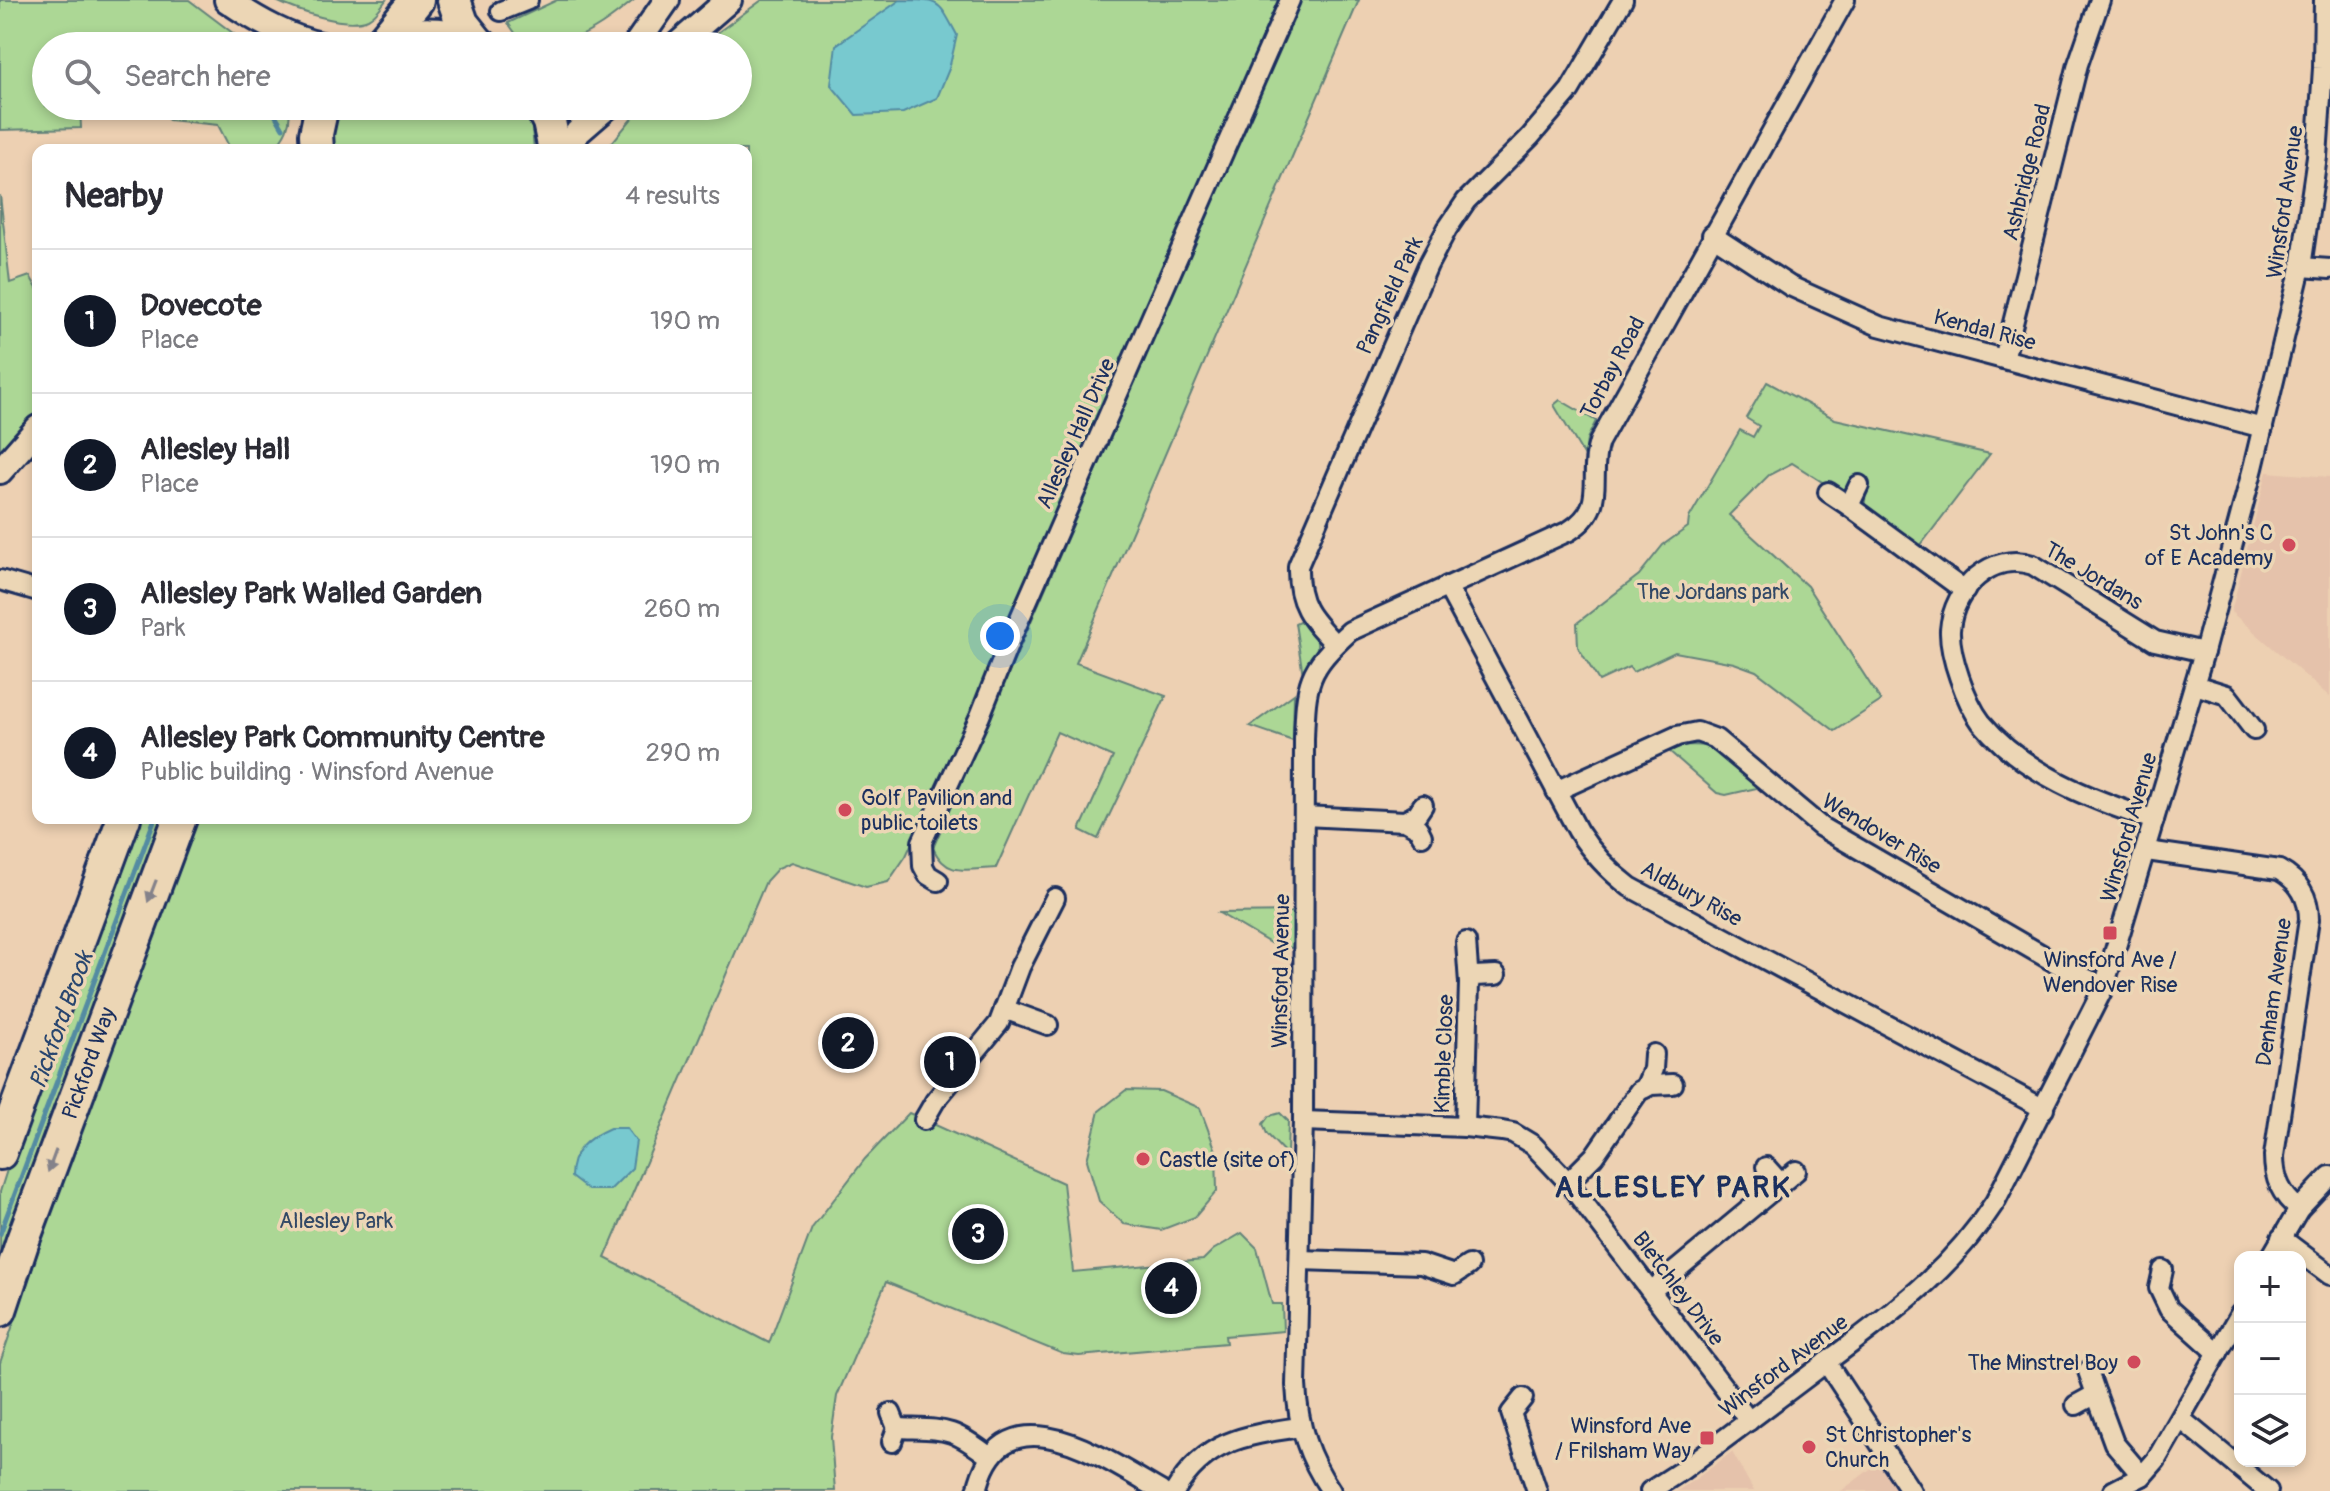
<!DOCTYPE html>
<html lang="en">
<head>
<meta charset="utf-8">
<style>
  :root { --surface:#fff; --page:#f2f2f3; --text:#2b2b33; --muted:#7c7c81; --line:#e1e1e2; --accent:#111827 }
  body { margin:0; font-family:Pangolin,sans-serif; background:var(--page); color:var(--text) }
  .controls { position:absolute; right:24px; bottom:24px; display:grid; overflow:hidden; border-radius:16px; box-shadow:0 4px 12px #0003 }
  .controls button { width:72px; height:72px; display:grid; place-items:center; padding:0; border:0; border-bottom:2px solid var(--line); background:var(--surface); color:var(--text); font:40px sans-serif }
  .you { position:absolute; left:1000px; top:636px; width:28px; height:28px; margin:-20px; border:6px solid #fff; border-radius:50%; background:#1a73e8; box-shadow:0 0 0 12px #1a73e833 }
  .badge { display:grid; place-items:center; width:52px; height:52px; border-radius:50%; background:var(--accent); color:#fff; font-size:26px; font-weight:700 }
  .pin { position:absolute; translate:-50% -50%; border:4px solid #fff; box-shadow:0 2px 8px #0006 }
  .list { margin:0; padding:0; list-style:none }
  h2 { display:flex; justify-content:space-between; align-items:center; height:104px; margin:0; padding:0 32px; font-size:34px }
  h2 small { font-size:26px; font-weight:400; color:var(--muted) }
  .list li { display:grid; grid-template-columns:52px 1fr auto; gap:24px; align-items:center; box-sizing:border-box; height:144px; padding:0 32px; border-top:2px solid var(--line) }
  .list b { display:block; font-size:30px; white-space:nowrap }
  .list p { margin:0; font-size:26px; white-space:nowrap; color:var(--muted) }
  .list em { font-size:26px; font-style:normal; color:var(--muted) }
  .icon { flex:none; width:44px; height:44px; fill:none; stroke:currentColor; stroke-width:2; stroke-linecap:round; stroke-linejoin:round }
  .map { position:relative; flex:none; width:2330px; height:1491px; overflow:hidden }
  .search { position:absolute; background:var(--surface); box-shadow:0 4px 12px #0003; left:32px; top:32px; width:720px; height:88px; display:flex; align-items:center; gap:20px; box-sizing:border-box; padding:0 28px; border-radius:44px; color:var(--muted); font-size:30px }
  .panel { position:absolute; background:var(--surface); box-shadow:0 4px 12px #0003; left:32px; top:144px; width:720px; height:680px; border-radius:16px }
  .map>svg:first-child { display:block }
  .built { fill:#e5c2ab }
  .green { fill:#acd795; stroke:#64837a; stroke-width:2 }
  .water { fill:#78c9cf; stroke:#538ba2; stroke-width:2 }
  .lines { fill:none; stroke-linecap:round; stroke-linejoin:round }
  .stream { stroke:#538ba2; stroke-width:5 }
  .street-casing { stroke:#1b2f5e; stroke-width:24 }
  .secondary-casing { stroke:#1b2f5e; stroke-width:30 }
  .highway-casing { stroke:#1b2f5e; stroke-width:38 }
  .street { stroke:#ecd6b5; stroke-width:18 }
  .secondary { stroke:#ecd6b5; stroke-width:24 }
  .highway { stroke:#ecd6b5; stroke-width:32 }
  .oneway { fill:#84828a }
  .poi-dot { fill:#d1495b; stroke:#ecd6b5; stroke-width:3 }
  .labels { text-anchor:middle; stroke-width:7; stroke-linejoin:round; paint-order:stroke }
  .street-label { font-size:22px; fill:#1b2f5e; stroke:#ecd6b5 }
  .poi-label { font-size:22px; fill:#1b2f5e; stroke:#ecd6b5; text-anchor:end }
  .park-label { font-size:22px; fill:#314866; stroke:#ecd6b5 }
  .water-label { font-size:24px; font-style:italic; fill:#29466f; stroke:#ecd6b5 }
  .district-label { font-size:30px; font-weight:bold; letter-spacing:2px; fill:#1b2f5e; stroke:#ecd6b5 }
</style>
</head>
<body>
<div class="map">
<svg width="2330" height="1491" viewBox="0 0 2330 1491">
  <rect width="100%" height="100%" fill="#edd0b2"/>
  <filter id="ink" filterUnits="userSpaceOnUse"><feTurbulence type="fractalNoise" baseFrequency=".0125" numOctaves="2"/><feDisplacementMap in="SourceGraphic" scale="16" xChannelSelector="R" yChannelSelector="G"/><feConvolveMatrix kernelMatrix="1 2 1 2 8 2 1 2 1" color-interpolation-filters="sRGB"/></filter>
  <g filter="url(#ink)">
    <g class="built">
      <path d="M2267 472 2330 477V697L2231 612Z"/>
      <path d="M1732 1452 1754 1491H1677L1697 1478Z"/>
      <path d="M1881 1461 1901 1491H1841Z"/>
    </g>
    <g class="green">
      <path d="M0 0H189L250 46H46V106H80L81 128 0 130Z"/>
      <path d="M274 0H386C381 7 376 15 368 19 346 29 295 10 274 0Z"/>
      <path d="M557 0H634C599 28 569 52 521 41L508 23Z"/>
      <path d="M762 0H1283L970 717 906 856 888 882 866 887 792 862 778 868 766 881 605 1258 769 1343 812 1228 865 1159 909 1113 1063 1183 1073 1272 1203 1260 1213 1250 1242 1233 1257 1248 1272 1304H1282L1283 1331 1225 1336 1226 1343 1079 1356 1063 1354 886 1282 837 1396 831 1437 835 1491H0V1363L56 1199 197 818H746V150H606L642 106H738V46H703L717 33Z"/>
      <path d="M1300 0H1359L1076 663 1166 696 1098 839 1080 830 1113 757 1057 732 996 868C967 869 947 878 933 848Z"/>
      <path d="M152 106H289C292 124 285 137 272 150H231L218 125 169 120Z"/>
      <path d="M331 106H526L531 117 534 150H323Z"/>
      <path d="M0 195 10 283 30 276 38 290V410L0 451Z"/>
      <path d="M1767 382 1835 419 1990 454 1917 550 1864 507 1867 488 1856 481 1846 491 1838 492 1792 463 1769 475 1729 515 1807 586 1881 701 1835 731 1756 671 1734 663 1675 652 1633 672 1629 667 1599 681 1578 647 1577 623 1639 575 1663 545 1688 527 1689 518 1740 430 1753 437 1759 426 1746 418Z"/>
      <path d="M1560 400 1596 421 1587 439 1585 457 1554 405Z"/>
      <path d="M1299 621C1330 632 1314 662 1304 682L1295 623Z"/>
      <path d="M1294 694 1293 741 1250 726Z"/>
      <path d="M1688 745 1710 746 1761 787 1726 795 1717 793 1668 750Z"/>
      <path d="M139 818H168L0 1276V1192L21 1126Z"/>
      <path d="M1295 912 1296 949 1270 943 1219 913Z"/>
      <path d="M1126 1090 1161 1091 1200 1108 1216 1151 1217 1191 1195 1217 1161 1230 1124 1224 1099 1201 1087 1160 1099 1111Z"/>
      <path d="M1280 1113 1288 1121 1287 1155 1267 1134 1263 1124 1269 1116Z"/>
    </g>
    <g class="water">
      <path d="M900 0C941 0 938 0 957 35L949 69 937 98 903 113 856 115 831 85 836 45Z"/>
      <path d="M610 1128H626L636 1141 632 1168 610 1190H588L571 1177C571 1151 587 1138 610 1128Z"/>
    </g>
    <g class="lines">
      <g class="stream">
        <path d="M246 46 247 41"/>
        <path d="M270 106 283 128"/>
        <path d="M0 1234 155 818"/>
      </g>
      <defs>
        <g id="street">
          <path d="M501 11 528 0"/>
          <path d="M1712 235 1790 286 1879 326 2263 428"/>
          <path d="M2301 267 2330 269"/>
          <path d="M2004 359 2078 64 2100 0"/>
          <path d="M1859 485 1849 506 1965 591"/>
          <path d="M1828 492 1849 506"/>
          <path d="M0 580 38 591"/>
          <path d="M1447 586 1578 831C1592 853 1609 871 1630 887L2044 1109"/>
          <path d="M1335 644C1310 618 1297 604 1298 566L1428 265 1447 229 1466 201 1530 137 1570 90 1623 0"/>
          <path d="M2195 685 2227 695 2254 730"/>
          <path d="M1556 791 1677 736 1697 732 1716 739 1821 827 2068 970 2104 987"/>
          <path d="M1304 816 1405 821 1418 828 1422 836"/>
          <path d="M2154 820C2092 800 2024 774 1981 722 1966 702 1949 655 1950 630 1953 588 1992 551 2033 565L2155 641 2204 652"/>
          <path d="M1405 821 1417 814 1423 805"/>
          <path d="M2147 851 2279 870C2299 881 2309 897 2309 919L2274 1156C2274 1179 2281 1195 2299 1209"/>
          <path d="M938 881 928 875 923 866 922 842 980 716 1009 643 1290 0"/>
          <path d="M1466 942 1469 983"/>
          <path d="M1004 1009 1048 1025"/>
          <path d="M1645 1088 1653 1069 1654 1054"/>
          <path d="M924 1120 935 1101 999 1023 1020 967 1055 898"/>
          <path d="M1303 1121 1465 1127 1502 1131 1513 1133 1533 1145 1568 1182 1749 1421"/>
          <path d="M1465 1127 1469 983 1474 976 1496 975"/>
          <path d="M1766 1167 1781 1184"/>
          <path d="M1568 1182 1594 1156 1639 1091 1651 1085 1673 1084"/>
          <path d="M2281 1238 2330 1275"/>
          <path d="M2271 1257 2299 1209 2330 1176"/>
          <path d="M1300 1260 1421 1264 1454 1275 1469 1265"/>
          <path d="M2163 1270 2159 1288 2169 1309 2218 1353"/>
          <path d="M1651 1291 1796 1171"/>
          <path d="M1826 1362 1911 1491"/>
          <path d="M2088 1371 2096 1394"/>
          <path d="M1523 1398 1511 1413 1537 1491"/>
          <path d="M2076 1405 2096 1394 2114 1443 2142 1476"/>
          <path d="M891 1413 897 1428 892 1442"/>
          <path d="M2182 1420 2268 1491"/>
          <path d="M897 1428C946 1430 950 1426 990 1457"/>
          <path d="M977 1491C1001 1385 1105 1459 1161 1491"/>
          <path d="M1175 1491C1205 1440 1246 1435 1300 1427"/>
          <path d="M1331 1491C1308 1457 1298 1426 1296 1385L1303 1121 1304 739C1306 682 1307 670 1350 631L1569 531C1609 506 1587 478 1599 442L1845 0"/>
          <path d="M1650 1491 1681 1471C1730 1435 1779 1398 1828 1361 1894 1311 1949 1273 1995 1202L2104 987 2204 652 2253 468 2301 267 2317 157 2323 68 2324 0"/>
          <path d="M2113 1491 2142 1476 2156 1460 2240 1314"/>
        </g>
        <g id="secondary">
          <path d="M227 0C258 21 288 38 324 46"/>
          <path d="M635 46 667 0"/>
          <path d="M676 46 729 0"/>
          <path d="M567 150 578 132 608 106"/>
          <path d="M0 471 38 428"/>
        </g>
        <g id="highway">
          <path d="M454 0 462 23 478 43"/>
          <path d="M382 42 417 0"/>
          <path d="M376 46C404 30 454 31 482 46"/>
          <path d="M541 106 549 122 555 150"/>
          <path d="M317 150 316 134 322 106"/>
          <path d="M0 1153 124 818"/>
          <path d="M0 1310 23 1240 180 818"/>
        </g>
      </defs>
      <use href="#street" class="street-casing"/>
      <use href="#secondary" class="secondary-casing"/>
      <use href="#highway" class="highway-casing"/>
      <use href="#street" class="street"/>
      <use href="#secondary" class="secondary"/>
      <use href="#highway" class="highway"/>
    </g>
    <defs><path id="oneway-solid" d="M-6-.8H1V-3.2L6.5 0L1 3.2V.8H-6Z" transform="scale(2)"/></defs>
    <g class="oneway">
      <use href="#oneway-solid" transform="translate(152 891) rotate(111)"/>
      <use href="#oneway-solid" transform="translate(52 1161) rotate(110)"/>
    </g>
  </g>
  <g class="poi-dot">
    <circle cx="2289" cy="545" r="8"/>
    <circle cx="845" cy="810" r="8"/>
    <rect x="2102" y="925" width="16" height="16" rx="4"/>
    <circle cx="1143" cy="1159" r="8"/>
    <circle cx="2134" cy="1362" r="8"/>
    <rect x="1699" y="1430" width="16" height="16" rx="4"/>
    <circle cx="1809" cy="1447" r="8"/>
  </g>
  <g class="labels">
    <g class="street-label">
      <text transform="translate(2026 172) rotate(-76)" y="8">Ashbridge Road</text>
      <text transform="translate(2284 202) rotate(-82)" y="8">Winsford Avenue</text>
      <text transform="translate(1389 295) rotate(-65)" y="8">Pangfield Park</text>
      <text transform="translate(1985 329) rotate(15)" y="8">Kendal Rise</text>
      <text transform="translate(1612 367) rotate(-62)" y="8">Torbay Road</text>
      <text transform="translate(1075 433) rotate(-66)" y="8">Allesley Hall Drive</text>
      <text transform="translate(2094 575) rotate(31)" y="8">The Jordans</text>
      <text transform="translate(2128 827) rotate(-74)" y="8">Winsford Avenue</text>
      <text transform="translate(1882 833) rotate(31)" y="8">Wendover Rise</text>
      <text transform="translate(1692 893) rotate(29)" y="8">Aldbury Rise</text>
      <text transform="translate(1280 971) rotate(-89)" y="8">Winsford Avenue</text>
      <text transform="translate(2273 992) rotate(-82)" y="8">Denham Avenue</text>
      <text transform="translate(1443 1054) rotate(-88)" y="8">Kimble Close</text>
      <text transform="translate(88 1063) rotate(-70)" y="8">Pickford Way</text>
      <text transform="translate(1679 1288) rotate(53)" y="8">Bletchley Drive</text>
      <text transform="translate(1783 1365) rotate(-37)" y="8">Winsford Avenue</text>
    </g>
    <g class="poi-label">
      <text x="2273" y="540">St John's C<tspan x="2273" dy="25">of E Academy</tspan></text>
      <text x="861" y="805" text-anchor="start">Golf Pavilion and<tspan x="861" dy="25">public toilets</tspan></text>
      <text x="2110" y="967" text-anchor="middle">Winsford Ave /<tspan x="2110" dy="25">Wendover Rise</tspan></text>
      <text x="1159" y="1167" text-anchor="start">Castle (site of)</text>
      <text x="2118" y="1370">The Minstrel Boy</text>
      <text x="1691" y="1433">Winsford Ave<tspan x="1691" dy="25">/ Frilsham Way</tspan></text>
      <text x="1825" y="1442" text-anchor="start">St Christopher's<tspan x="1825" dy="25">Church</tspan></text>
    </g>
    <g class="park-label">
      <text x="1713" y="599">The Jordans park</text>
      <text x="336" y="1228">Allesley Park</text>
    </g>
    <g class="water-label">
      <text transform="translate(61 1020) rotate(-70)" y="8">Pickford Brook</text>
    </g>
    <g class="district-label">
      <text x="1673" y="1197">ALLESLEY PARK</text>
    </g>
  </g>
</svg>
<div class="controls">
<button>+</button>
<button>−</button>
<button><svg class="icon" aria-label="layers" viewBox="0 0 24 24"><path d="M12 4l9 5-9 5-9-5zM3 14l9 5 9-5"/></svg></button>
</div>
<div class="you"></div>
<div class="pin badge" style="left:950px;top:1062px">1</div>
<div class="pin badge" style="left:848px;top:1043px">2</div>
<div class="pin badge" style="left:978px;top:1234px">3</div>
<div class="pin badge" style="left:1171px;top:1288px">4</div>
<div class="search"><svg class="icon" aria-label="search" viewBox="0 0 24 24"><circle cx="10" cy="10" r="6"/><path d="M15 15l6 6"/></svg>Search here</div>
<section class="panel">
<h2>Nearby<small>4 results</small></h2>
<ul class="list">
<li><span class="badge">1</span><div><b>Dovecote</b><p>Place</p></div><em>190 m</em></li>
<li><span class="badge">2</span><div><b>Allesley Hall</b><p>Place</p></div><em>190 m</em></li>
<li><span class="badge">3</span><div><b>Allesley Park Walled Garden</b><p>Park</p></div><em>260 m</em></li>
<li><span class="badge">4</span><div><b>Allesley Park Community Centre</b><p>Public building · Winsford Avenue</p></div><em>290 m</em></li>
</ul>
</section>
</div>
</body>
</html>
